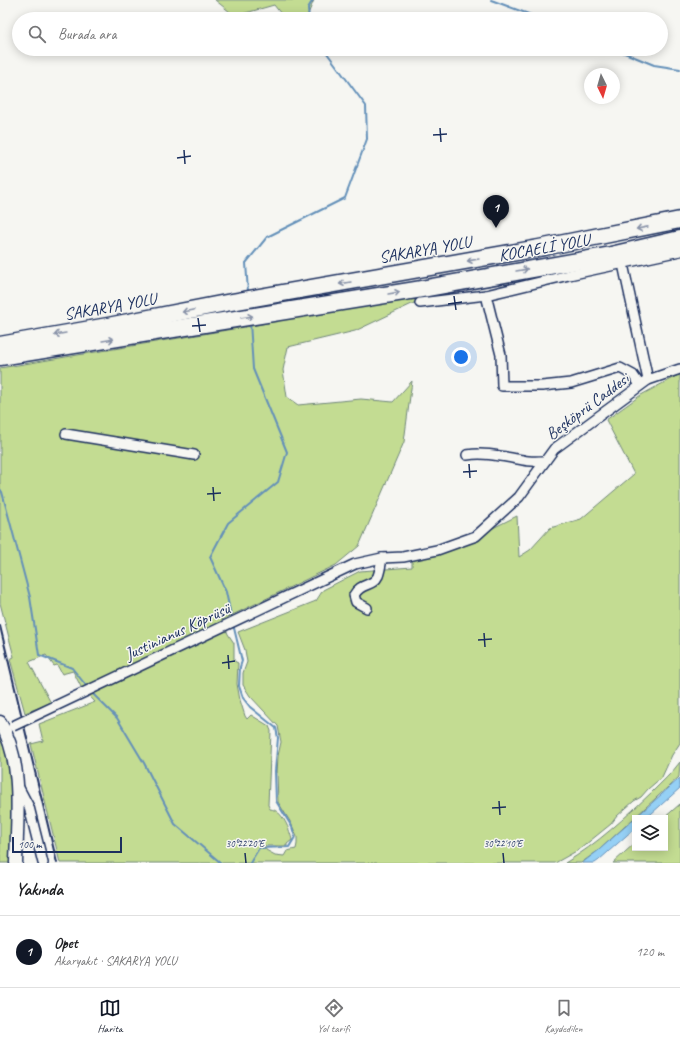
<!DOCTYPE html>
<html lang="tr">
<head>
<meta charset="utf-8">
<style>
  :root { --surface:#fff; --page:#f2f2f2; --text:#202124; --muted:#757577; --line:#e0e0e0; --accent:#111827 }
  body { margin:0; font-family:Caveat,sans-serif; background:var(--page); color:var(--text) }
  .controls { position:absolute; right:12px; bottom:12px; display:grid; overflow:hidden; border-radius:0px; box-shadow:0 2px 10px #0003 }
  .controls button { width:36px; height:36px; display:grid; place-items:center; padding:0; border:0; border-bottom:1px solid var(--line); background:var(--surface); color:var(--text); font:20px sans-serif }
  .compass { position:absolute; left:584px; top:68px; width:36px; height:36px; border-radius:50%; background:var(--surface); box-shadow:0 2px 10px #0003; rotate:175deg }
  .scale { position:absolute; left:12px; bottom:10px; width:110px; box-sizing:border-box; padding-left:4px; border:2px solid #1b2f5e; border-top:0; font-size:11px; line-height:14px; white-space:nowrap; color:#1b2f5e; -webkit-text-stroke:3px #f6f6f2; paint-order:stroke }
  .you { position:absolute; left:461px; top:357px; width:14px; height:14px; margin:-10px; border:3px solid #fff; border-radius:50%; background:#1a73e8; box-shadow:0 0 0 6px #1a73e833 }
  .badge { display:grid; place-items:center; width:26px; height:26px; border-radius:50%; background:var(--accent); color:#fff; font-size:13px; font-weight:700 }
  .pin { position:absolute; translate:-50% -33px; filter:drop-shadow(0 1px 2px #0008) }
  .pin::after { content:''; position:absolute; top:21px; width:14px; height:12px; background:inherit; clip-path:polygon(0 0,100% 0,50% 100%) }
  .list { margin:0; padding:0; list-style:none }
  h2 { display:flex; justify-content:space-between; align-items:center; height:52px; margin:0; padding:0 16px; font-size:17px }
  h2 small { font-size:13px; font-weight:400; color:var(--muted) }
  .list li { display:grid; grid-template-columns:26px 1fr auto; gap:12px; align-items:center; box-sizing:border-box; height:72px; padding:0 16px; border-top:1px solid var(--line) }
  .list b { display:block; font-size:15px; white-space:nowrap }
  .list p { margin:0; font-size:13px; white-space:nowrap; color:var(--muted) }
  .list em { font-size:13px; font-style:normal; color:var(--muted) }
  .icon { flex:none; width:22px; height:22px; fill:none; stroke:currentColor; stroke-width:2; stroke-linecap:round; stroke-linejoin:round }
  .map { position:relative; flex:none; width:680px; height:863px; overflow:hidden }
  .search { position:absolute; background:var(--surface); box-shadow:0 2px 10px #0003; left:12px; right:12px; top:12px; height:44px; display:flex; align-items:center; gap:10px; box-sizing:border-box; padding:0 14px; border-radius:22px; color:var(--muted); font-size:15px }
  .sheet { height:124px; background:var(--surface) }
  nav { display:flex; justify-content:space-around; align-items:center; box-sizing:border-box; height:56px; border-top:1px solid var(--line); background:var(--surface); font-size:11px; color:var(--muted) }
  nav a { display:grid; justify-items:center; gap:2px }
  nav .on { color:var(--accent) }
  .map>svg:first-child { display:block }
  .green { fill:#c3dc92; stroke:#6f8678 }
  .water { fill:#95d0f5; stroke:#6490b9 }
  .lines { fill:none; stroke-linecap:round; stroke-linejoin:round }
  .stream { stroke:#6490b9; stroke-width:2 }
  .street-casing { stroke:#1b2f5e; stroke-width:12 }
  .secondary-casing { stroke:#1b2f5e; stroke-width:15 }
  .highway-casing { stroke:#1b2f5e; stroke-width:19 }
  .street { stroke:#f6f6f2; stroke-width:9 }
  .secondary { stroke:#f6f6f2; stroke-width:12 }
  .highway { stroke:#f6f6f2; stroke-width:16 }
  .rail { stroke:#1b2f5e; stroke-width:2 }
  .street-bridge-casing { stroke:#1b2f5e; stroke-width:12; stroke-linecap:butt }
  .street-bridge { stroke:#f6f6f2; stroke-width:9 }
  .oneway { stroke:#8892a8 }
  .ticks { fill:none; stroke:#1b2f5e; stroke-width:1.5 }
  .labels { text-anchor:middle; stroke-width:3; stroke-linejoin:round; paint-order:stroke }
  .street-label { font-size:17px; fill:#1b2f5e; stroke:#f6f6f2 }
  .ticks-label { font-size:10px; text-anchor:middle; fill:#1b2f5e; stroke:#f6f6f2; stroke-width:3; stroke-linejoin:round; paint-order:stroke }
</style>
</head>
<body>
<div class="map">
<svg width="680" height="863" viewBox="0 0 680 863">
  <rect width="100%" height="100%" fill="#f6f6f2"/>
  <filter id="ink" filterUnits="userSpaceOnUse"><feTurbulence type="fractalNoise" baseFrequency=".025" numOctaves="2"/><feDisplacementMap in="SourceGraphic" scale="8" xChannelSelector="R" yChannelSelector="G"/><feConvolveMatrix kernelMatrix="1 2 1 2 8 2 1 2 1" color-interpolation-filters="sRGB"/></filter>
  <g filter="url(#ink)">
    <g class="green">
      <path d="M215 0H314L306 19H285L274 5 235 16Z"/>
      <path d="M435 290V293L355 331 288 347 283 370 287 397 298 405 361 399 393 402 412 381 404 442 359 546 336 565 222 620 228 634 234 643V661L238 663 237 684 240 700 245 716 247 719 251 715 269 726 271 731 268 805 270 809C283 810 290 831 292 840L287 844V846H264L266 850 275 855 284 856 287 851 296 849 297 844V837L291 823 278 802 277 774 278 756 281 742 278 726 250 696 243 685V673L247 662 245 650 238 632 316 601 323 590 360 571 412 567V558L481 534 517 516 519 557 530 550 550 528 581 519 634 474 606 420 641 395 680 374V743L672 755 662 777 648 789 641 797 634 801 617 816 611 824 580 849 555 863H60L31 744 43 741 39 724 95 702 81 687 73 671 62 674 57 665 54 666 46 655 29 662 51 703 25 713 10 659 14 657 0 603V368L257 325Z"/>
      <path d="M0 733 8 750 14 782V863H0Z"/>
      <path d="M680 762 679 777 599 850 581 863H565C597 844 626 817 653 791 662 782 672 773 680 762Z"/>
      <path d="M680 804V863H613L635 843V848H665L664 818Z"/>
    </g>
    <g class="water">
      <path d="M680 778V788L651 814 646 818H635Z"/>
      <path d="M635 818V828L599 860 595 863H582L599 850Z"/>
    </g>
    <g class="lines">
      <g class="stream">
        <path d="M491 0 542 19"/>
        <path d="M309 19 308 8 313 0"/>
        <path d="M615 49 654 65 680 69"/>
        <path d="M248 292 246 263 267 237 345 198 367 139 366 106 324 49"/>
        <path d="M0 489 2 492 30 597 39 655 72 668 88 688"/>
        <path d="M232 620 226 592 210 557 228 523 278 482 287 452 253 369 250 322"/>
        <path d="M233 624 242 661 240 667 239 686 243 698 250 707 276 728 278 738 275 771 276 801 292 827 295 837 289 847 259 848 250 863"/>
        <path d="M91 692 117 718 144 763 175 824 221 863"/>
      </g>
      <defs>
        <g id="street">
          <path d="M623 264 648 380"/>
          <path d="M486 295 501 355 502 386H542L571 383 620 368 633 375 640 385"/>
          <path d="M420 303 486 295 569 275 680 251"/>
          <path d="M66 434 194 455"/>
          <path d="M467 455C486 452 504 457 523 460 530 462 538 461 545 461"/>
          <path d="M355 564 382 558 403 557 437 550 476 536 519 497 554 449 648 380 680 369"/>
          <path d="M367 608 356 602 354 595C361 582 373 587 378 576 380 571 381 564 382 558"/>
          <path d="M18 786 29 807 43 863"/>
        </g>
        <path id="secondary" d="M0 722C24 762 17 818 16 863"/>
        <g id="highway">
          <path d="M0 345 108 326 226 303 539 248 680 220"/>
          <path d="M0 357 416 290 611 255 680 239"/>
        </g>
      </defs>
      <use href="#street" class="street-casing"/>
      <use href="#secondary" class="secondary-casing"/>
      <use href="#highway" class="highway-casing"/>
      <use href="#street" class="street"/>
      <use href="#secondary" class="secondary"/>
      <use href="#highway" class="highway"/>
      <path class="rail" d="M0 626 57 863"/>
      <defs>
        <path id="street-bridge" d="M13 726 355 564"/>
      </defs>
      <use href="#street-bridge" class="street-bridge-casing"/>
      <use href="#street-bridge" class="street-bridge"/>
    </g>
    <defs><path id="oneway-shaft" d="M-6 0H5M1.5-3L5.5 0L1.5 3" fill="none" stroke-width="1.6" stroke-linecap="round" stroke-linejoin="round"/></defs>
    <g class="oneway">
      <use href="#oneway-shaft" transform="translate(642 228) rotate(169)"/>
      <use href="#oneway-shaft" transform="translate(473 260) rotate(170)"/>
      <use href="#oneway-shaft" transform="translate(522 270) rotate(-10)"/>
      <use href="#oneway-shaft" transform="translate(345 283) rotate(170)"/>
      <use href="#oneway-shaft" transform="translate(394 293) rotate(-10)"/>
      <use href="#oneway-shaft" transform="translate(188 311) rotate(169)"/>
      <use href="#oneway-shaft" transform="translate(247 317) rotate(-8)"/>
      <use href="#oneway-shaft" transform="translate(60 334) rotate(170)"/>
      <use href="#oneway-shaft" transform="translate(108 340) rotate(-9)"/>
    </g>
  </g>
  <path class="ticks" d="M440 128 441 142M433 135 447 134M184 150 185 164M177 158 191 156M454 296 456 310M448 304 462 302M198 318 200 332M192 326 206 325M469 464 470 478M463 472 477 471M213 487 214 501M207 494 221 493M484 633 485 647M478 640 492 639M228 655 229 669M222 663 235 661M499 801 500 815M492 808 506 807M245 853 246 863M503 853 504 863"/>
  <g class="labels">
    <g class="street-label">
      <text transform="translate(544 247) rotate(-10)" y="6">KOCAELİ YOLU</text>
      <text transform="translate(425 249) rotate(-10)" y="6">SAKARYA YOLU</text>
      <text transform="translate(110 306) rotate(-10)" y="6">SAKARYA YOLU</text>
      <text transform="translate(587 406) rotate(-37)" y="6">Beşköprü Caddesi</text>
      <text transform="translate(177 631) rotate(-25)" y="6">Justinianus Köprüsü</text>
    </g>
  </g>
  <g class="ticks-label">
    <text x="245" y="847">30°22'20"E</text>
    <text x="503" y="847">30°22'10"E</text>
  </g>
</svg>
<div class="controls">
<button><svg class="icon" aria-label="layers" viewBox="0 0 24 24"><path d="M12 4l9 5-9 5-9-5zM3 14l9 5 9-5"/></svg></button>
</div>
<svg class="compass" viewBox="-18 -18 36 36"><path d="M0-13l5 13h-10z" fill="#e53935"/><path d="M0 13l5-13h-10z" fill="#757577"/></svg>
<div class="scale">100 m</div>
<div class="you"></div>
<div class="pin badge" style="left:496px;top:228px">1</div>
<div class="search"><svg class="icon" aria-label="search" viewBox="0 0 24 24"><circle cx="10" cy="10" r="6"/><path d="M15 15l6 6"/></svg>Burada ara</div>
</div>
<section class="sheet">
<h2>Yakında<small></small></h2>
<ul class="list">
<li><span class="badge">1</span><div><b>Opet</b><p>Akaryakıt · SAKARYA YOLU</p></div><em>120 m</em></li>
</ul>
</section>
<nav>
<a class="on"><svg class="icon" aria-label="map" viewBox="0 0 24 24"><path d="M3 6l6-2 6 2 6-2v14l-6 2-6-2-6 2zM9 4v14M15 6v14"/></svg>Harita</a>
<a><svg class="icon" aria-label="directions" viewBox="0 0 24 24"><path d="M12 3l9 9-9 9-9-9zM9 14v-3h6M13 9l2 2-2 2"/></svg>Yol tarifi</a>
<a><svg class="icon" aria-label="saved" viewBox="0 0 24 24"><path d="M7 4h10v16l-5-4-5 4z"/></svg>Kaydedilen</a>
</nav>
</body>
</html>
